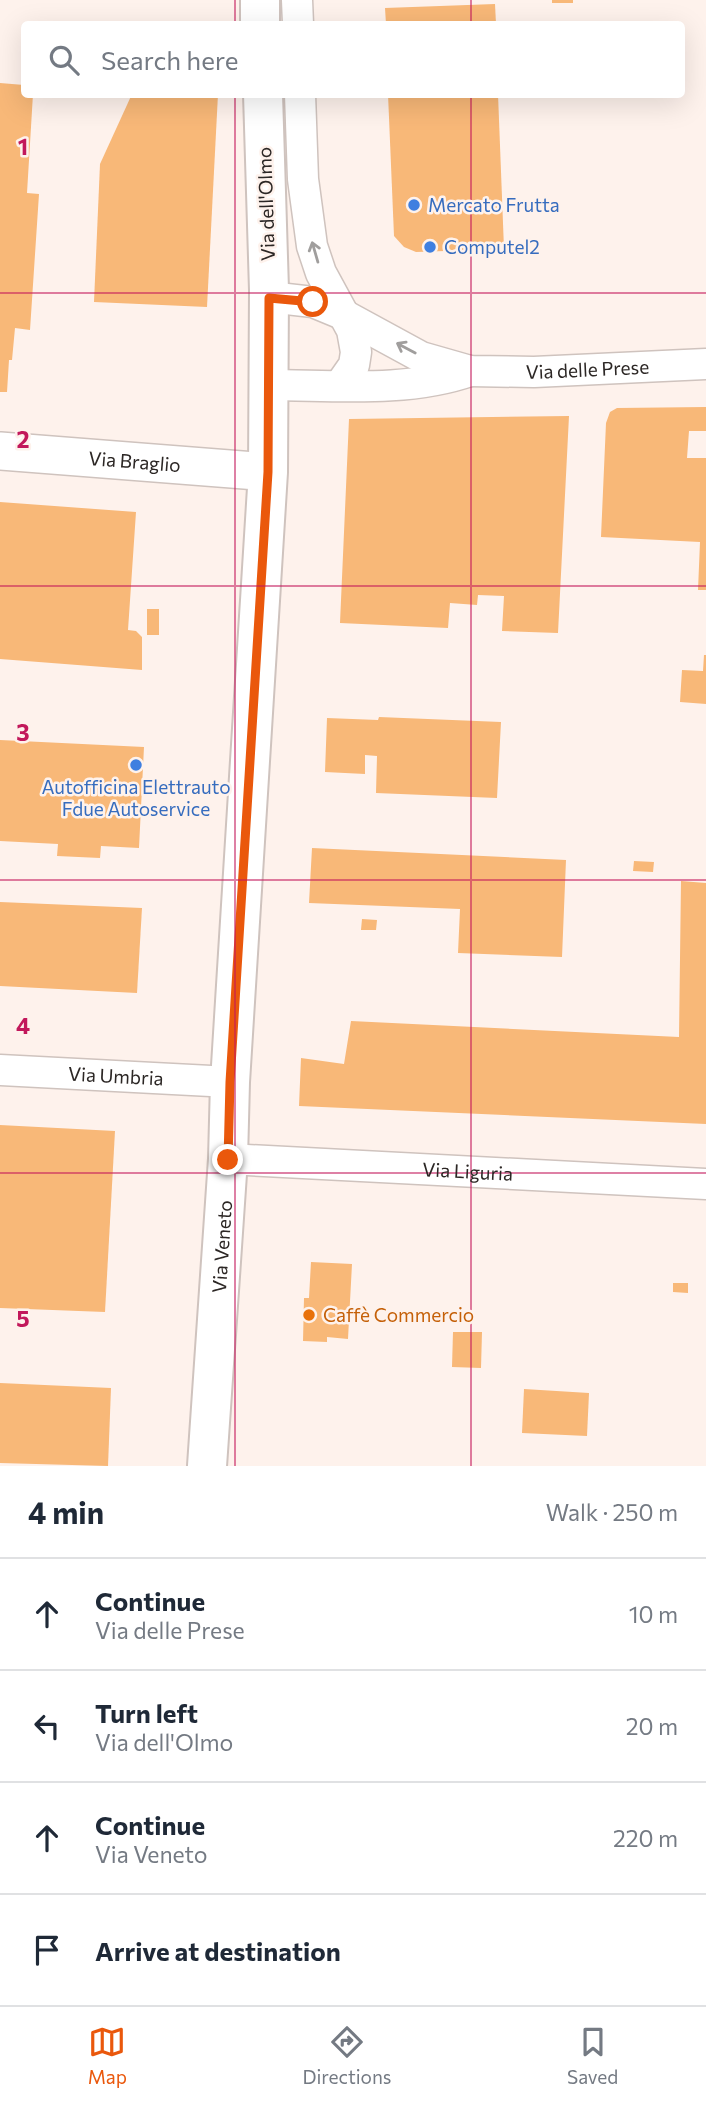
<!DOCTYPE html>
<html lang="en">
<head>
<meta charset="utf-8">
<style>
  :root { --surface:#fff; --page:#f6f6f7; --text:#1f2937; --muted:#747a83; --line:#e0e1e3; --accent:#ea580c }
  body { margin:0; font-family:Commissioner,sans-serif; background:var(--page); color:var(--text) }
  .stop { position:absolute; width:21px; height:21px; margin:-16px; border:5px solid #ea580c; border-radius:50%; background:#fff }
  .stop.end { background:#ea580c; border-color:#fff; box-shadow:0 2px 7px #0008 }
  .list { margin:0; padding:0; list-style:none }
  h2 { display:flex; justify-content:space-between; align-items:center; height:91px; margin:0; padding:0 28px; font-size:30px }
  h2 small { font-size:23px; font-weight:400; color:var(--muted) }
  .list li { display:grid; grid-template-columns:46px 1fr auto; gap:21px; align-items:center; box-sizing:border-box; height:112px; padding:0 28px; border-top:2px solid var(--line) }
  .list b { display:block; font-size:26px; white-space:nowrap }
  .list p { margin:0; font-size:23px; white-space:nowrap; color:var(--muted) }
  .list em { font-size:23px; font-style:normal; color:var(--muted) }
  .icon { flex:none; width:38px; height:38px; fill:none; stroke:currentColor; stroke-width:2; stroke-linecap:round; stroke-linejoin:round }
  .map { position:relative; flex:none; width:706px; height:1466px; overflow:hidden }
  .search { position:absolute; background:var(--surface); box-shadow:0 7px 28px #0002; left:21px; right:21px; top:21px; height:77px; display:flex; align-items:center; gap:18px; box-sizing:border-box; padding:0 24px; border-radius:7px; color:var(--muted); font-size:26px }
  .sheet { height:539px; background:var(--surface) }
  nav { display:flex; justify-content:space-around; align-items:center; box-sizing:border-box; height:98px; border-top:2px solid var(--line); background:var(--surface); font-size:19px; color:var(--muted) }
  nav a { display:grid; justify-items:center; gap:4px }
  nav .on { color:var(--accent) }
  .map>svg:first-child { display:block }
  .building { fill:#f8b878 }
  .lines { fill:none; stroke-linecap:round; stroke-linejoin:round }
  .minor-casing { stroke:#cfc3be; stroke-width:33 }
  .tertiary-casing { stroke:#cfc3be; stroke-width:40 }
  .secondary-casing { stroke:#cfc3be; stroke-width:42 }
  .minor { stroke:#fff; stroke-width:30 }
  .tertiary { stroke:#fff; stroke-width:37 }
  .secondary { stroke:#fff; stroke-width:38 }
  .oneway { stroke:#a09e9d }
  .route { stroke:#ea580c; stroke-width:9 }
  .grid { fill:none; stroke:#c2185b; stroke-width:2; stroke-opacity:0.55 }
  .shop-dot { fill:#3f7fe0; stroke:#fef2ec; stroke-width:2.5 }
  .food-dot { fill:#e8710a; stroke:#fef2ec; stroke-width:2.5 }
  .labels { text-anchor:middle; stroke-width:5; stroke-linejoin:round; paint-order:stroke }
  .street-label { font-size:19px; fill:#2c2725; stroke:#fef2ec }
  .shop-label { font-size:19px; fill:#366cbe; stroke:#fef2ec; text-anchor:start }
  .food-label { font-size:19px; fill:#c56008; stroke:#fef2ec; text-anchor:start }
  .grid-label { font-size:23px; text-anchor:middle; font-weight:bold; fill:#c2185b; stroke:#fef2ec; stroke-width:5; stroke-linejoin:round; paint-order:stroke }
</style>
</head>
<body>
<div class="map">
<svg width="706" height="1466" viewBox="0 0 706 1466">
  <rect width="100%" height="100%" fill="#fef2ec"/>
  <g class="building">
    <rect x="552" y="0" width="21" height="3"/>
    <path d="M495 4 496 24H386L385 8Z"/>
    <path d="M0 83 24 85V94H33L27 193 39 194 30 330 15 328 12 360H9L7 392H0Z"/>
    <path d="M132 94H218L207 307 94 302 100 164Z"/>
    <path d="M388 94H498L504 249 416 252 404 247 394 236Z"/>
    <path d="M706 407V431H689L687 458H706V590H698L700 542 601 537 606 423 610 412 617 408Z"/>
    <path d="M569 416 558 633 502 631 504 596 478 595 477 605 450 603 448 628 340 623 349 419Z"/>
    <path d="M0 502 136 512 128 630 136 631 142 637V670L0 659Z"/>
    <rect x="147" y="609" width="12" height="26"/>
    <path d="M704 655H706V704L680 702 682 670 703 671Z"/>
    <path d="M379 717 501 722 497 798 376 793 377 756 365 755V774L325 772 327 718 378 720Z"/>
    <path d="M0 740 144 747 139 848 101 846 100 858 57 856 58 844 0 841Z"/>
    <path d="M312 848 566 860 562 957 458 953 460 909 309 903Z"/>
    <path d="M634 861 654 862 653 872 633 871Z"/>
    <path d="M681 881 706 883V1124L299 1106 301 1058 344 1064 351 1021 679 1037Z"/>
    <path d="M0 902 142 908 137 993 0 986Z"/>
    <path d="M362 919 377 920 376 930H361Z"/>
    <path d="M0 1125 115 1131 105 1312 0 1308Z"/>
    <path d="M311 1262 352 1264 348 1339 327 1337V1342L303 1341 304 1298H309Z"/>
    <path d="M673 1283H688V1293L673 1292Z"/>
    <path d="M453 1332H482L481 1368 452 1367Z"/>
    <path d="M0 1383 111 1388 108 1466 0 1463Z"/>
    <path d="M524 1389 589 1393 587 1436 522 1433Z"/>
  </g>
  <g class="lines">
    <defs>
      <g id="minor">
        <path d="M297 0 298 24"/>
        <path d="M300 94 303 179 312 246 321 273 352 330 356 352 354 365 340 385"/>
        <path id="s1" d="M269 297 313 302 342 314 421 357 470 371 534 372 706 364"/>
        <path d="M268 385C333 385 407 393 470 371"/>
        <path id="s2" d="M0 1070 230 1082"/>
        <path id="s3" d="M228 1159 706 1184"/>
      </g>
      <g id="tertiary">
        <path id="s4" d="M0 451 268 472"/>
      </g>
      <g id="secondary">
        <path d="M260 0V24"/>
        <path id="s5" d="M207 1466 228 1159 230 1082 268 472 269 290 263 94"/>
      </g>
    </defs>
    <use href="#minor" class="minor-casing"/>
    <use href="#tertiary" class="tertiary-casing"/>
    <use href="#secondary" class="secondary-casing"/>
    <use href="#minor" class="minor"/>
    <use href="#tertiary" class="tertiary"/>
    <use href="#secondary" class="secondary"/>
  </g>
  <defs><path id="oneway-shaft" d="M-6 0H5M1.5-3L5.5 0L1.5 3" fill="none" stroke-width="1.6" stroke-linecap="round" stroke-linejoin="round" transform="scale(1.75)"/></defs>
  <g class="oneway">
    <use href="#oneway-shaft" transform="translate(315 252) rotate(-106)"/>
    <use href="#oneway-shaft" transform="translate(406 348) rotate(-152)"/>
  </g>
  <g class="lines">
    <path class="route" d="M228 1160 230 1082 268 472 269 298 313 302"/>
  </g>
  <path class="grid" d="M235 0V24M471 0V24M235 94V1466M471 94V1466M0 293H706M0 586H706M0 880H706M0 1173H706"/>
  <g class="shop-dot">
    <circle cx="414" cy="205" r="7"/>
    <circle cx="430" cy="247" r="7"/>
    <circle cx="136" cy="765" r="7"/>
  </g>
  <circle class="food-dot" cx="309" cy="1315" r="7"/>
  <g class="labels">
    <g class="street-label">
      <text transform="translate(266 204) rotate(-92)" y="7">Via dell'Olmo</text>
      <text dy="7" stroke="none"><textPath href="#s1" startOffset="334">Via delle Prese</textPath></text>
      <text dy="7" stroke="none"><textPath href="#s4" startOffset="135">Via Braglio</textPath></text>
      <text dy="7" stroke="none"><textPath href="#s2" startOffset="116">Via Umbria</textPath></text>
      <text dy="7" stroke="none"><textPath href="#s3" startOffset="240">Via Liguria</textPath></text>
      <text dy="7" stroke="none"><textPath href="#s5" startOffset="220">Via Veneto</textPath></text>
    </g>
    <g class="shop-label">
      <text x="428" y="212">Mercato Frutta</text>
      <text x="444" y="254">Computel2</text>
      <text x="136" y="794" text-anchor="middle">Autofficina Elettrauto<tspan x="136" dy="22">Fdue Autoservice</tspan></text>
    </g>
    <g class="food-label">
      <text x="323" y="1322">Caffè Commercio</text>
    </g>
  </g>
  <g class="grid-label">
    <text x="23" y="155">1</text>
    <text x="23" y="448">2</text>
    <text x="23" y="741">3</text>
    <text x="23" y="1034">4</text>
    <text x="23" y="1327">5</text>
  </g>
</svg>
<div class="stop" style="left:313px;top:302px"></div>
<div class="stop end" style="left:228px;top:1160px"></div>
<div class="search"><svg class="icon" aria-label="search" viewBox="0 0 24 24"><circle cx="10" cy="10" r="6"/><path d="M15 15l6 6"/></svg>Search here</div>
</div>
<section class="sheet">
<h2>4 min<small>Walk · 250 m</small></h2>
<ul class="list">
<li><svg class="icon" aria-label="ahead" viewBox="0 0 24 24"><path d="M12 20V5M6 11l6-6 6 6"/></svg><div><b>Continue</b><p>Via delle Prese</p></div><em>10 m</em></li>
<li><svg class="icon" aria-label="left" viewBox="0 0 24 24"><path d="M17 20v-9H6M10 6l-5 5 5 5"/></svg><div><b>Turn left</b><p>Via dell'Olmo</p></div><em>20 m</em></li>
<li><svg class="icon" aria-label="ahead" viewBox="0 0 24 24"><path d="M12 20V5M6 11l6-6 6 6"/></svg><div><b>Continue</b><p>Via Veneto</p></div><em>220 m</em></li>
<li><svg class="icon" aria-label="arrive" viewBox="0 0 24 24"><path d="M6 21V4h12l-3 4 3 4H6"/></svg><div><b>Arrive at destination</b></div></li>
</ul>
</section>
<nav>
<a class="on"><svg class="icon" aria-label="map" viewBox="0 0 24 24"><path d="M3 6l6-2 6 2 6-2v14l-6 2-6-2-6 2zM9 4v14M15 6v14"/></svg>Map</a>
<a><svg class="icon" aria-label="directions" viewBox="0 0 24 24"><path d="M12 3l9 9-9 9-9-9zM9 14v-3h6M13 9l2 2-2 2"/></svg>Directions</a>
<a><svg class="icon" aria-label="saved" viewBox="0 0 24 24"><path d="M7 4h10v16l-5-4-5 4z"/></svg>Saved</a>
</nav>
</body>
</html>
